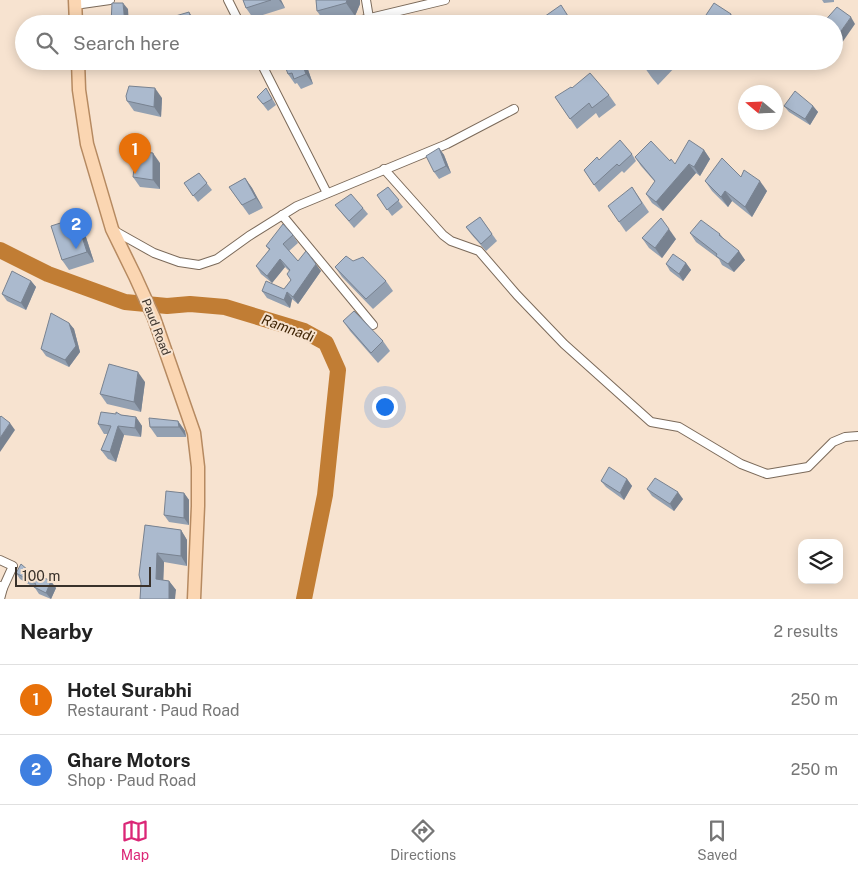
<!DOCTYPE html>
<html lang="en">
<head>
<meta charset="utf-8">
<style>
  :root { --surface:#fff; --page:#f6f6f6; --text:#222; --muted:#767676; --line:#e0e0e0; --accent:#db2777 }
  body { margin:0; font-family:"Public Sans",sans-serif; background:var(--page); color:var(--text) }
  .controls { position:absolute; right:15px; bottom:15px; display:grid; overflow:hidden; border-radius:10px; box-shadow:0 2px 12px #0003 }
  .controls button { width:45px; height:45px; display:grid; place-items:center; padding:0; border:0; border-bottom:1px solid var(--line); background:var(--surface); color:var(--text); font:25px sans-serif }
  .compass { position:absolute; left:738px; top:85px; width:45px; height:45px; border-radius:50%; background:var(--surface); box-shadow:0 2px 12px #0003; rotate:289deg }
  .scale { position:absolute; left:15px; bottom:12px; width:136px; box-sizing:border-box; padding-left:5px; border:2px solid #39312a; border-top:0; font-size:14px; line-height:18px; white-space:nowrap; color:#39312a; -webkit-text-stroke:4px #f7e3d0; paint-order:stroke }
  .you { position:absolute; left:384px; top:406px; width:18px; height:18px; margin:-12px; border:4px solid #fff; border-radius:50%; background:#1a73e8; box-shadow:0 0 0 8px #1a73e833 }
  .badge { display:grid; place-items:center; width:32px; height:32px; border-radius:50%; background:var(--accent); color:#fff; font-size:16px; font-weight:700 }
  .pin { position:absolute; translate:-50% -41px; filter:drop-shadow(0 1px 2px #0008) }
  .pin::after { content:''; position:absolute; top:26px; width:18px; height:15px; background:inherit; clip-path:polygon(0 0,100% 0,50% 100%) }
  .list { margin:0; padding:0; list-style:none }
  h2 { display:flex; justify-content:space-between; align-items:center; height:65px; margin:0; padding:0 20px; font-size:21px }
  h2 small { font-size:16px; font-weight:400; color:var(--muted) }
  .list li { display:grid; grid-template-columns:32px 1fr auto; gap:15px; align-items:center; box-sizing:border-box; height:70px; padding:0 20px; border-top:1px solid var(--line) }
  .list b { display:block; font-size:19px; white-space:nowrap }
  .list p { margin:0; font-size:16px; white-space:nowrap; color:var(--muted) }
  .list em { font-size:16px; font-style:normal; color:var(--muted) }
  .icon { flex:none; width:28px; height:28px; fill:none; stroke:currentColor; stroke-width:2; stroke-linecap:round; stroke-linejoin:round }
  .map { position:relative; flex:none; width:858px; height:599px; overflow:hidden }
  .search { position:absolute; background:var(--surface); box-shadow:0 2px 12px #0003; left:15px; right:15px; top:15px; height:55px; display:flex; align-items:center; gap:12px; box-sizing:border-box; padding:0 18px; border-radius:28px; color:var(--muted); font-size:19px }
  .sheet { height:205px; background:var(--surface) }
  nav { display:flex; justify-content:space-around; align-items:center; box-sizing:border-box; height:70px; border-top:1px solid var(--line); background:var(--surface); font-size:14px; color:var(--muted) }
  nav a { display:grid; justify-items:center; gap:2px }
  nav .on { color:var(--accent) }
  .map>svg:first-child { display:block }
  .lines { fill:none; stroke-linecap:round; stroke-linejoin:round }
  .river { stroke:#c17d34; stroke-width:16 }
  .street-casing { stroke:#7b6a5a; stroke-width:10 }
  .primary-casing { stroke:#b68a61; stroke-width:15 }
  .street { stroke:#fff; stroke-width:8 }
  .primary { stroke:#fbd6b2; stroke-width:12 }
  .wall { fill:#93a0b1 }
  .shaded-wall { fill:#788290 }
  .building { fill:#abbace; stroke:#788290 }
  .labels { text-anchor:middle; stroke-width:4; stroke-linejoin:round; paint-order:stroke }
  .street-label { font-size:12px; fill:#39312a; stroke:#f7e3d0 }
  .water-label { font-size:14px; font-style:italic; fill:#412606; stroke:#f7e3d0 }
</style>
</head>
<body>
<div class="map">
<svg width="858" height="599" viewBox="0 0 858 599">
  <rect width="100%" height="100%" fill="#f7e3d0"/>
  <g class="lines">
    <path class="river" d="M0 250 48 274 125 302 167 306 190 304 225 307 304 331 326 343 338 370 325 495 304 599"/>
    <defs>
      <g id="street">
        <path d="M228 0 240 24"/>
        <path d="M366 0 369 18"/>
        <path d="M75 5 110 0"/>
        <path d="M345 24 445 0"/>
        <path d="M260 61 327 193"/>
        <path d="M384 169 443 235 451 241 479 251 517 295 564 344 651 422 679 427 741 464 767 474 808 467 833 442 845 437 858 436"/>
        <path d="M282 215 373 325"/>
        <path d="M113 230 154 253 179 262 199 265 217 259 249 236 297 206 447 144 514 109"/>
        <path d="M0 560 13 566 3 588"/>
        <path d="M0 586 3 588 0 599"/>
      </g>
      <g id="primary">
        <path d="M75 0 76 24"/>
        <path d="M78 61 79 90 87 144 112 229 135 276 154 318 194 433 198 467V506L194 599"/>
      </g>
    </defs>
    <use href="#street" class="street-casing"/>
    <use href="#primary" class="primary-casing"/>
    <use href="#street" class="street"/>
    <use href="#primary" class="primary"/>
  </g>
  <g class="wall">
    <path d="M243 0H281L285 8 253 18 246 8Z"/>
    <path d="M316 0H360V4L355 16 326 24 317 11Z"/>
    <path d="M822 0H834V2L824 3Z"/>
    <path d="M194 19 195 24H163Z"/>
    <path d="M160 61H175V66L161 62Z"/>
    <path d="M305 61 313 84 301 89 297 83 295 84 288 74Z"/>
    <path d="M549 61H576L564 70 550 63Z"/>
    <path d="M640 61H675L678 64 658 85 652 78Z"/>
    <path d="M266 88 276 105 268 111 257 97Z"/>
    <path d="M609 95 616 105 599 118 596 113 577 129 555 97Z"/>
    <path d="M162 98 161 117 134 111 127 101Z"/>
    <path d="M784 106H813L818 112 810 125 789 112Z"/>
    <path d="M439 148 444 155 451 173 439 179 434 172Z"/>
    <path d="M704 150 710 159 700 176 696 173 663 211 652 203 646 194 655 182 641 166 635 157 670 161 675 164Z"/>
    <path d="M632 154 636 161 624 173 622 171 599 192 584 170 599 160Z"/>
    <path d="M160 163V189L140 187 133 177Z"/>
    <path d="M199 173 212 190 198 202 184 183Z"/>
    <path d="M741 177 767 191 752 217 732 201 728 207 712 191 705 181Z"/>
    <path d="M245 178 252 188 263 208 249 215 229 187Z"/>
    <path d="M388 187 403 207 392 216 377 195Z"/>
    <path d="M632 187 649 212 626 232 619 222Z"/>
    <path d="M335 205 363 208 368 214 354 228Z"/>
    <path d="M480 217 497 241 486 251 471 234 466 227Z"/>
    <path d="M83 228 94 262 69 270 62 260Z"/>
    <path d="M690 233 720 234 724 239 745 260 734 272 722 265 719 259 696 242Z"/>
    <path d="M293 235 298 243 289 251 298 261 321 271 298 304 292 299 290 308 267 298 262 291 284 289 291 280 289 271 285 267 272 283 261 274 256 266 269 250 266 246Z"/>
    <path d="M642 238 676 239 662 258 649 248Z"/>
    <path d="M686 263 691 270 683 281 670 271 666 264Z"/>
    <path d="M335 267 386 281 393 291 373 309 342 277Z"/>
    <path d="M31 281 36 287 26 310 7 301 2 294Z"/>
    <path d="M343 321 383 341 390 351 378 363 350 331Z"/>
    <path d="M69 323 74 329 80 352 69 367 46 356 41 349Z"/>
    <path d="M145 382 141 412 107 404 100 394Z"/>
    <path d="M116 414 136 417 142 426 141 437 124 435 116 462 108 459 101 450 108 434H104L98 424Z"/>
    <path d="M178 421 185 431 186 437H157L150 427Z"/>
    <path d="M627 479 632 486 624 500 606 487 601 481Z"/>
    <path d="M647 489 683 499 674 511 652 496Z"/>
    <path d="M184 493 189 500V525L169 522 164 515Z"/>
    <path d="M145 525 181 530 187 540V566L164 562 163 580 169 581 176 590 140 599Z"/>
    <path d="M29 571 56 588 51 599 39 594 35 588 20 579 16 573Z"/>
  </g>
  <g class="shaded-wall">
    <path d="M279 0H281L285 8Z"/>
    <path d="M347 0H360V4L355 16 346 3Z"/>
    <path d="M123 3 128 9 129 24H125Z"/>
    <path d="M189 12 194 19 195 24H194L191 19Z"/>
    <path d="M731 14 735 20 733 24H724Z"/>
    <path d="M851 17 855 24 837 50 834 45V41Z"/>
    <path d="M171 61H175V66Z"/>
    <path d="M301 61H305L313 84 306 74Z"/>
    <path d="M155 88 162 98 161 117 154 107Z"/>
    <path d="M813 106 818 112 810 125 805 119Z"/>
    <path d="M439 148 444 155 451 173 446 166Z"/>
    <path d="M704 150 710 159 700 176 694 167Z"/>
    <path d="M153 153 160 163V189L153 180Z"/>
    <path d="M689 164 696 173 663 211 656 202Z"/>
    <path d="M245 178 252 188 263 208 256 198Z"/>
    <path d="M760 181 767 191 752 217 745 207Z"/>
    <path d="M725 191 732 201 728 207 721 197Z"/>
    <path d="M76 218 83 228 94 262 87 252Z"/>
    <path d="M669 229 676 239 662 258 655 248Z"/>
    <path d="M739 251 745 260 734 272 728 264Z"/>
    <path d="M280 259 285 267 272 283 267 276Z"/>
    <path d="M686 263 691 270 683 281 679 274Z"/>
    <path d="M316 264 321 271 298 304 293 297Z"/>
    <path d="M31 281 36 287 26 310 21 303Z"/>
    <path d="M287 292 292 299 290 308 284 300Z"/>
    <path d="M69 323 74 329 80 352 69 367 65 360Z"/>
    <path d="M138 372 145 382 141 412 134 402Z"/>
    <path d="M136 417 142 426 141 437 135 428Z"/>
    <path d="M178 421 185 431 186 437 179 427Z"/>
    <path d="M10 423 15 430 0 452V438Z"/>
    <path d="M118 426 124 435 116 462 110 452Z"/>
    <path d="M627 479 632 486 624 500 620 493Z"/>
    <path d="M678 492 683 499 674 511 670 504Z"/>
    <path d="M184 493 189 500V525L184 518Z"/>
    <path d="M181 530 187 540V566L181 556Z"/>
    <path d="M157 553 164 562 163 589 156 579Z"/>
    <path d="M51 581 56 588 51 599 46 593Z"/>
    <path d="M169 581 176 590 175 599H169Z"/>
  </g>
  <g class="building">
    <path d="M243 0H271L246 8Z"/>
    <path d="M316 0H347L346 3 317 11Z"/>
    <path d="M112 3H123L125 24H111Z"/>
    <path d="M714 3 731 14 724 24H700Z"/>
    <path d="M561 5 573 24H544L541 19Z"/>
    <path d="M837 7 851 17 834 41V24H822Z"/>
    <path d="M189 12 191 19 173 24H163L162 20Z"/>
    <path d="M283 61H301L306 74 294 79 292 73 288 74Z"/>
    <path d="M640 61H649L644 66Z"/>
    <path d="M590 73 609 95 592 108 589 103 570 119 555 97 571 87 572 88Z"/>
    <path d="M129 86 155 88 154 107 127 101 126 96Z"/>
    <path d="M266 88 272 99 263 104 257 97Z"/>
    <path d="M795 91 813 106 805 119 784 106Z"/>
    <path d="M620 140 632 154 619 166 617 164 594 185 584 170 597 157 599 160Z"/>
    <path d="M689 140 704 150 694 167 689 164 656 202 646 194 655 181 635 157 651 141 670 161 671 159 675 164Z"/>
    <path d="M439 148 446 166 434 172 426 156Z"/>
    <path d="M136 151 153 153V180L133 177Z"/>
    <path d="M722 158 741 177 744 170 760 181 745 207 725 191 721 197 705 181Z"/>
    <path d="M199 173 207 183 193 196 184 183Z"/>
    <path d="M245 178 256 198 242 205 229 187Z"/>
    <path d="M388 187 399 200 387 210 377 195Z"/>
    <path d="M632 187 642 203 619 222 608 206Z"/>
    <path d="M351 194 363 208 349 221 335 205Z"/>
    <path d="M480 217 492 234 481 244 466 227Z"/>
    <path d="M76 218 87 252 62 260 51 226Z"/>
    <path d="M661 218 669 229 655 248 642 238Z"/>
    <path d="M701 220 720 234 719 235 739 251 728 264 716 256 717 254 690 233Z"/>
    <path d="M283 224 293 235 283 244 298 261 306 251 316 264 293 297 287 292 284 300 262 291 266 281 284 289 291 280 287 274 290 270 280 259 267 276 256 266 270 249 266 246Z"/>
    <path d="M673 254 686 263 679 274 666 264Z"/>
    <path d="M346 256 353 261 363 257 386 281 366 299 335 267Z"/>
    <path d="M12 271 31 281 21 303 2 294Z"/>
    <path d="M354 311 383 341 371 353 343 321Z"/>
    <path d="M51 313 69 323 76 346 65 360 41 349Z"/>
    <path d="M109 364 138 372 134 402 100 394Z"/>
    <path d="M101 412 116 414V412L121 415 136 417 135 428 118 426 110 452 101 450 111 426 98 424Z"/>
    <path d="M1 416 10 423 0 438V417Z"/>
    <path d="M149 418 178 421 179 427H150Z"/>
    <path d="M609 467 627 479 620 493 601 481Z"/>
    <path d="M655 478 678 492 670 504 647 489Z"/>
    <path d="M166 491 184 493V518L164 515Z"/>
    <path d="M145 525 181 530V556L157 553 156 579 169 581V599H140L141 583 139 575Z"/>
    <path d="M21 564 29 571 51 581 46 593 34 587 36 584 16 573Z"/>
  </g>
  <g class="labels">
    <g class="street-label">
      <text transform="translate(156 327) rotate(69)" y="4">Paud Road</text>
    </g>
    <g class="water-label">
      <text transform="translate(288 328) rotate(20)" y="5">Ramnadi</text>
    </g>
  </g>
</svg>
<div class="controls">
<button><svg class="icon" aria-label="layers" viewBox="0 0 24 24"><path d="M12 4l9 5-9 5-9-5zM3 14l9 5 9-5"/></svg></button>
</div>
<svg class="compass" viewBox="-18 -18 36 36"><path d="M0-13l5 13h-10z" fill="#e53935"/><path d="M0 13l5-13h-10z" fill="#767676"/></svg>
<div class="scale">100 m</div>
<div class="you"></div>
<div class="pin badge" style="left:135px;top:174px;background:#e8710a">1</div>
<div class="pin badge" style="left:76px;top:249px;background:#3f7fe0">2</div>
<div class="search"><svg class="icon" aria-label="search" viewBox="0 0 24 24"><circle cx="10" cy="10" r="6"/><path d="M15 15l6 6"/></svg>Search here</div>
</div>
<section class="sheet">
<h2>Nearby<small>2 results</small></h2>
<ul class="list">
<li><span class="badge" style="background:#e8710a">1</span><div><b>Hotel Surabhi</b><p>Restaurant · Paud Road</p></div><em>250 m</em></li>
<li><span class="badge" style="background:#3f7fe0">2</span><div><b>Ghare Motors</b><p>Shop · Paud Road</p></div><em>250 m</em></li>
</ul>
</section>
<nav>
<a class="on"><svg class="icon" aria-label="map" viewBox="0 0 24 24"><path d="M3 6l6-2 6 2 6-2v14l-6 2-6-2-6 2zM9 4v14M15 6v14"/></svg>Map</a>
<a><svg class="icon" aria-label="directions" viewBox="0 0 24 24"><path d="M12 3l9 9-9 9-9-9zM9 14v-3h6M13 9l2 2-2 2"/></svg>Directions</a>
<a><svg class="icon" aria-label="saved" viewBox="0 0 24 24"><path d="M7 4h10v16l-5-4-5 4z"/></svg>Saved</a>
</nav>
</body>
</html>
